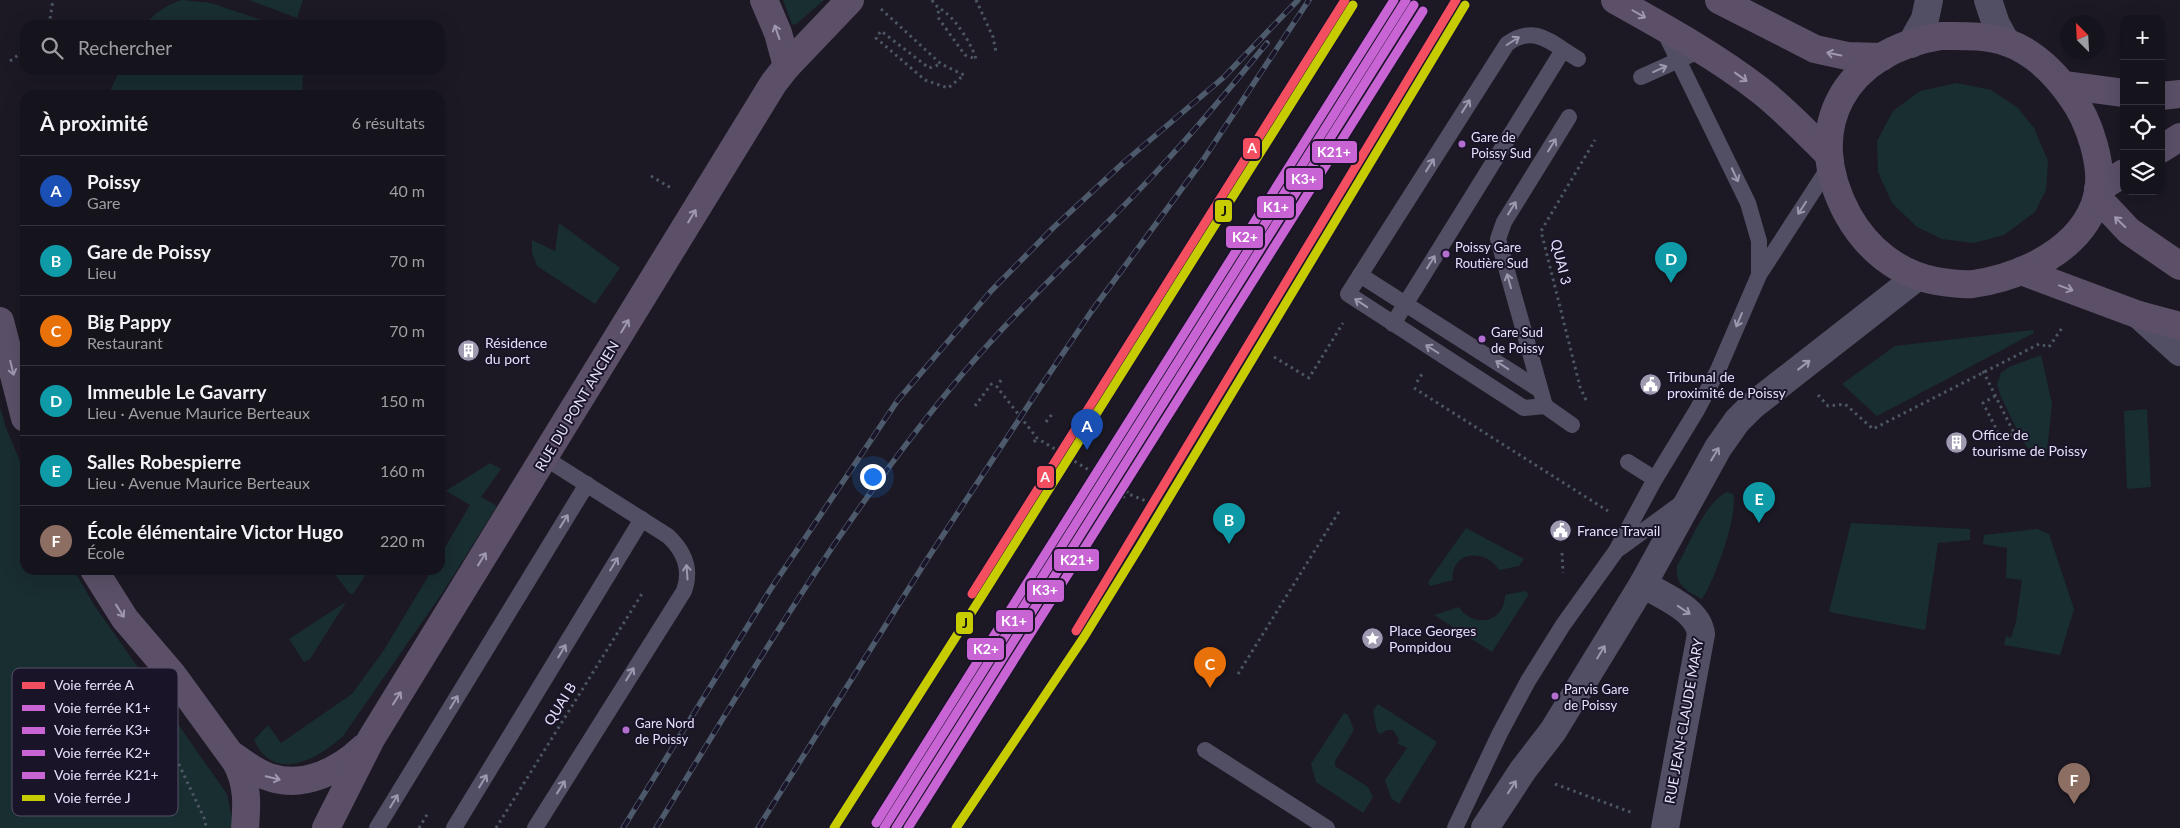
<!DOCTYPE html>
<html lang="fr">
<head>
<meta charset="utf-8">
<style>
  :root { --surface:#15131b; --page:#1e1c24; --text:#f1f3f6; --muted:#9d9ea3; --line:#34323a; --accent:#9f9ab0 }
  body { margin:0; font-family:Lato,sans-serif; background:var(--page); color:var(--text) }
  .controls { position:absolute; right:15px; top:15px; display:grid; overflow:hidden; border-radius:10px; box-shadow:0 5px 20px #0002 }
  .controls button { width:45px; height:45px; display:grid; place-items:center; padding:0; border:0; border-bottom:1px solid var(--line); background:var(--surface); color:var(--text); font:25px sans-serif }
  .compass { position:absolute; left:2060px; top:15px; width:45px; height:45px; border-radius:50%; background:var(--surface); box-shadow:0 5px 20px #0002; rotate:336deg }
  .you { position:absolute; left:872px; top:476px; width:18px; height:18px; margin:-12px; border:4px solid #fff; border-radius:50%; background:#1a73e8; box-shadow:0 0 0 8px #1a73e833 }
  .badge { display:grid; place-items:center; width:32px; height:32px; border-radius:50%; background:var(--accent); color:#fff; font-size:16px; font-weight:700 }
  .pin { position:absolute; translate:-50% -41px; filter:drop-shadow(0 1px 2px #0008) }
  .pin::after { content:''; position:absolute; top:26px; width:18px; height:15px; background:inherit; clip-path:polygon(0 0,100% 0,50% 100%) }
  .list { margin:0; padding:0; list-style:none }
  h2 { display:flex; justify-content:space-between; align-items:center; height:65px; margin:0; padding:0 20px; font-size:21px }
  h2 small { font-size:16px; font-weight:400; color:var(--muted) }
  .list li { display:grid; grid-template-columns:32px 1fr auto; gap:15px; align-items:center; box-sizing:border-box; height:70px; padding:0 20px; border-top:1px solid var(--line) }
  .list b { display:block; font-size:19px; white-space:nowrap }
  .list p { margin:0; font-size:16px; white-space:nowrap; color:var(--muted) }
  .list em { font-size:16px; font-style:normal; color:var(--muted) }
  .icon { flex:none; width:28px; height:28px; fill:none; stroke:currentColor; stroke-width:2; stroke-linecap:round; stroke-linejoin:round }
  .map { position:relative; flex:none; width:2180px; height:828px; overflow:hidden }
  .search { position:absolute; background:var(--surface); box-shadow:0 5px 20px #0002; left:20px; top:20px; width:425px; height:55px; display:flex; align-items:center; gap:12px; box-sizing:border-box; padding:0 18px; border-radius:15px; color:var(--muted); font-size:19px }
  .panel { position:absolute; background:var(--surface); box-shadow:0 5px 20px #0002; left:20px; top:90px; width:425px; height:485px; border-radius:15px }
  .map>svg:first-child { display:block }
  .green { fill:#192e31 }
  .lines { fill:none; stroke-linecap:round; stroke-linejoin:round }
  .path { stroke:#4d5664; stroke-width:3; stroke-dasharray:2.5 4; stroke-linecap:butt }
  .service { stroke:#524f64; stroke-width:16 }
  .minor { stroke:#524f64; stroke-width:28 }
  .tertiary { stroke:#524f64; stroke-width:28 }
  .primary { stroke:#5b5068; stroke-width:28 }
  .rail-casing { stroke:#4d5a6b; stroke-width:5.5 }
  .rail { stroke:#1a1429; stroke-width:4; stroke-dasharray:11; stroke-linecap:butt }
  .rail-1-casing { stroke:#1a1429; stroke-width:12 }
  .rail-2-casing { stroke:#1a1429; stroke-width:12 }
  .rail-3-casing { stroke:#1a1429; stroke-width:12 }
  .rail-4-casing { stroke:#1a1429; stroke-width:12 }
  .rail-5-casing { stroke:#1a1429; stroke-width:12 }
  .rail-6-casing { stroke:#1a1429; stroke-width:12 }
  .rail-1 { stroke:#f44f60; stroke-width:9 }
  .rail-2 { stroke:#c864d4; stroke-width:9 }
  .rail-3 { stroke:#c864d4; stroke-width:9 }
  .rail-4 { stroke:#c864d4; stroke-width:9 }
  .rail-5 { stroke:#c864d4; stroke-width:9 }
  .rail-6 { stroke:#c6cc00; stroke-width:9 }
  .oneway { stroke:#a098b2 }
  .oneway2 { stroke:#9c98b0 }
  .bus-dot { fill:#b36fd0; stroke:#1a1429; stroke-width:2 }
  .labels { text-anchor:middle; stroke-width:4; stroke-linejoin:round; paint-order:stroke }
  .bus-label { font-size:13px; fill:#e6e0fc; stroke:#1a1429; text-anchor:start }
  .street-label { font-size:14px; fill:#e6e0fc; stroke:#1a1429 }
  .poi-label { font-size:14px; fill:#e6e0fc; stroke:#1a1429; text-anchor:start }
  .key { fill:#1a1429; stroke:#575168; stroke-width:1 }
  .key-label { font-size:14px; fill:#e6e0fc }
  .line-badge { stroke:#1a1429; stroke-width:2 }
  .badge-label { font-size:14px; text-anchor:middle; font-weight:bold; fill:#fff }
  .pale-badge-label { font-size:14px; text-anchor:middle; font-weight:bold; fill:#111 }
</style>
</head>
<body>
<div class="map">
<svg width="2180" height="828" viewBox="0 0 2180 828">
  <rect width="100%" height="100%" fill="#1c1924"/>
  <g class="green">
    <path d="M182 0 211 3 276 25H145C155 13 167 4 182 0Z"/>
    <path d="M249 0H303L297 18Z"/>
    <path d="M783 0H824L795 25 792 24Z"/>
    <path d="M120 70H309L303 72 302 95H108Z"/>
    <path d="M1957 83 1991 90 2018 108 2034 128 2048 161 2046 190 2035 212 2004 235 1974 243 1942 239 1917 227 1892 203 1878 172 1877 141 1893 111 1920 91Z"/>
    <path d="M559 223 620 268 595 304 537 266 532 253V240L555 251Z"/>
    <path d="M2033 330 2034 333 1877 416 1842 384 1895 346Z"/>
    <path d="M2041 355 2052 404 2046 459 2031 452 2022 440 2001 397 1997 384 2001 373 2009 367Z"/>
    <path d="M0 407 6 428 25 473V570H74L94 605 227 794 234 828H0Z"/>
    <path d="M2147 409 2151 487 2127 489 2124 411Z"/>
    <path d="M490 463 501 469 481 497 497 506 443 592 343 736C318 759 274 784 254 740L268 725 281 743 352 694 384 650 432 570H440V556L470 505 446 491Z"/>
    <path d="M1727 492 1733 494C1739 514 1714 582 1702 599 1688 592 1674 584 1677 566 1689 545 1705 502 1727 492Z"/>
    <path d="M1851 523 1970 529V540L1938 543 1925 630 1829 612Z"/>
    <path d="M1466 528 1524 559 1519 566 1499 570C1486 548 1450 551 1453 580L1430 586 1428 582Z"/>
    <path d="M2037 529 2049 534 2074 609 2060 655 2004 645 2006 636 2011 638 2016 622 2022 580 2006 578 2007 548 1983 544 1984 535Z"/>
    <path d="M338 570H369L353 594H350L334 573Z"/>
    <path d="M1525 591 1529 594 1492 652 1434 615 1459 607C1473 629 1505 623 1505 595Z"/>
    <path d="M346 602 310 659 304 662 289 639Z"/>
    <path d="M1378 704 1437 742 1399 804 1391 798 1385 780 1407 748 1398 744 1399 739 1393 730H1387L1380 734 1377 731 1373 711Z"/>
    <path d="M1344 713 1348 715 1354 730 1335 761V766L1368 787 1373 797 1363 813 1316 782 1311 764Z"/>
  </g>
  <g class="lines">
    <g class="path">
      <path d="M932 0C936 7 940 8 946 13 957 21 973 47 976 59L965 55 939 19 938 9"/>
      <path d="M976 0 993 37 996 52"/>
      <path d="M881 9 941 64 964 75 948 88 925 80 876 38 881 31 929 68 941 64"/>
      <path d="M49 25 53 0"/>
      <path d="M10 61 25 50"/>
      <path d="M651 176 671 188"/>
      <path d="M1274 357 1309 378 1343 323"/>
      <path d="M1983 371 2014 433 2002 440 1983 403 1995 396"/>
      <path d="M1001 380 997 387 1037 438 1126 493 1171 511"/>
      <path d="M1417 382 1422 374"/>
      <path d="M1414 388 1608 511"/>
      <path d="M1818 395 1828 406 1845 404 1873 429 2039 344 2049 347 2062 328"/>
      <path d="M1586 400 1580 387 1541 231 1595 140"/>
      <path d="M975 406 992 383"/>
      <path d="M1046 422 1053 413"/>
      <path d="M1034 442 1037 438"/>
      <path d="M1123 498 1129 489"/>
      <path d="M1562 553 1563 573"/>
      <path d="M1238 674 1340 510"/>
      <path d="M130 676 127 686 176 758 205 820 206 828"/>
      <path d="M1555 784 1633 813"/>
      <path d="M419 828 428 813"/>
      <path d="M496 828 643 592"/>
    </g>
    <g class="service">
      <path d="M1664 31 1748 203 1759 241V273"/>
      <path d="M1641 77 1690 55"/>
      <path d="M1569 117 1504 222 1498 239 1545 406 1572 425"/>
      <path d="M1360 275 1540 390"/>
      <path d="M1393 324 1563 50"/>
      <path d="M1545 406 1524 408 1348 294 1507 44C1535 23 1552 44 1578 59"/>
      <path d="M1628 462 1655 479"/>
      <path d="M1620 548 1683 502"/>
      <path d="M1205 750 1327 828"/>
      <path d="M377 828 587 484"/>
      <path d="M454 828 642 519"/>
      <path d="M535 828 684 591C692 569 684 551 668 536L545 458"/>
      <path d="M1455 828 1500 733 1528 681 1563 625 1616 551 1655 479 1697 410 1718 370 1759 275 1829 167"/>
    </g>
    <g class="minor">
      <path d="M1988 0 1996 24 2006 42"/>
      <path d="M1911 44 1925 19 1929 0"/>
      <path d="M2139 315 2180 352"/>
      <path d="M1643 584C1662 596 1698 609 1701 634L1665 828"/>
    </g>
    <path class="tertiary" d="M1485 828 1523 770 1553 731 1643 584 1718 448 1737 421 1752 406 1917 277"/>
    <g class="primary">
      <path d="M764 0 778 33 787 66"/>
      <path d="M1615 0C1665 28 1716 56 1761 91 1785 110 1807 133 1828 154"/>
      <path d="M1719 0 1815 49 1847 56 1882 57"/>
      <path d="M1941 36C1963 36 1985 35 2006 42 2034 52 2055 73 2071 96 2089 120 2105 167 2097 197 2083 249 2022 277 1973 284 1961 285 1948 283 1936 281 1898 274 1867 249 1848 215 1800 127 1846 51 1941 36Z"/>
      <path d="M2064 85 2124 93"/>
      <path d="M2161 96 2180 94"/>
      <path d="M2161 149 2180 137"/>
      <path d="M2098 189 2124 173"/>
      <path d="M2097 197 2129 231 2180 266"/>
      <path d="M2021 271 2139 315 2180 326"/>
      <path d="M0 321 25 418"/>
      <path d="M94 570 125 619 172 674 236 762C248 784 247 804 245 828"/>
      <path d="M232 755C245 764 257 774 272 778 305 788 340 770 363 748"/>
      <path d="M326 828 371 739 773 84 787 66 850 0"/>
    </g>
    <defs>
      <g id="rail">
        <path d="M623 828 770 590 898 400 991 291 1054 227 1122 164 1224 77 1298 0"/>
        <path d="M656 828C752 671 845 512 965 371 1025 300 1096 237 1159 169 1197 128 1232 86 1267 43"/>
        <path d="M758 828 926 561 1039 389 1091 312 1203 160 1309 0"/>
      </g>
    </defs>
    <use href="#rail" class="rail-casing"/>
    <use href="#rail" class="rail"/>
    <defs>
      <g id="rail-1">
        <path d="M972 594 1345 0"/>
        <path d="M1076 631 1456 0"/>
      </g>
      <path id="rail-2" d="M884 828 1406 0"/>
      <path id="rail-3" d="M896 828 1414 5"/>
      <path id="rail-4" d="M876 823 1394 0"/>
      <path id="rail-5" d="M908 828 1423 11"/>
      <g id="rail-6">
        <path d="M834 828 980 599 1353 5"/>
        <path d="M956 828 1084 637 1140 546 1465 5"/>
      </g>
    </defs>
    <use href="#rail-1" class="rail-1-casing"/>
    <use href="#rail-2" class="rail-2-casing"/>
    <use href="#rail-3" class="rail-3-casing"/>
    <use href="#rail-4" class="rail-4-casing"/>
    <use href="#rail-5" class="rail-5-casing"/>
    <use href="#rail-6" class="rail-6-casing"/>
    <use href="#rail-1" class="rail-1"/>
    <use href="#rail-2" class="rail-2"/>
    <use href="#rail-3" class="rail-3"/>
    <use href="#rail-4" class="rail-4"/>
    <use href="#rail-5" class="rail-5"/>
    <use href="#rail-6" class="rail-6"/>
  </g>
  <defs><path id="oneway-shaft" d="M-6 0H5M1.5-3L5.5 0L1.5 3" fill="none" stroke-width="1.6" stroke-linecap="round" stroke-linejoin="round" transform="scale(1.25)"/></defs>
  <g class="oneway">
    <use href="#oneway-shaft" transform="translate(1639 14) rotate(30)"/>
    <use href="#oneway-shaft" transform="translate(777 32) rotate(-109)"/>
    <use href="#oneway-shaft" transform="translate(1834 54) rotate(-169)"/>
    <use href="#oneway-shaft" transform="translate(1741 77) rotate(36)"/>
    <use href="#oneway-shaft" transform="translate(692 216) rotate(-59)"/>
    <use href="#oneway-shaft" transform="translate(2120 222) rotate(-136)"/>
    <use href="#oneway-shaft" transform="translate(2066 288) rotate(20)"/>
    <use href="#oneway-shaft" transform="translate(625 326) rotate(-59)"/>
    <use href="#oneway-shaft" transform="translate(12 368) rotate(76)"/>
    <use href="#oneway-shaft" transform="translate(482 559) rotate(-58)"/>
    <use href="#oneway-shaft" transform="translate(120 611) rotate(58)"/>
    <use href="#oneway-shaft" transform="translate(397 698) rotate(-58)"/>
    <use href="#oneway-shaft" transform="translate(273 778) rotate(14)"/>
  </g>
  <g class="oneway2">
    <use href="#oneway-shaft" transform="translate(1513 41) rotate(-32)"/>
    <use href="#oneway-shaft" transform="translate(1660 69) rotate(-24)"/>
    <use href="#oneway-shaft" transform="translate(1466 106) rotate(-58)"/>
    <use href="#oneway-shaft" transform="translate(1552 145) rotate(-58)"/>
    <use href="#oneway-shaft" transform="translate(1430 165) rotate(-58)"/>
    <use href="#oneway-shaft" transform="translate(1735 175) rotate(65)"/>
    <use href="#oneway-shaft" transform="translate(1512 208) rotate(-58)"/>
    <use href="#oneway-shaft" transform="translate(1802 208) rotate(123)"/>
    <use href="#oneway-shaft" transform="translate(1431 262) rotate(-58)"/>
    <use href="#oneway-shaft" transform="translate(1509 281) rotate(-106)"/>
    <use href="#oneway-shaft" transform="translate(1361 303) rotate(-147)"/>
    <use href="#oneway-shaft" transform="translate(1739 320) rotate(113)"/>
    <use href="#oneway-shaft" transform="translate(1432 349) rotate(-148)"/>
    <use href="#oneway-shaft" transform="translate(1502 365) rotate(-147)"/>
    <use href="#oneway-shaft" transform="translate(1804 365) rotate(-38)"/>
    <use href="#oneway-shaft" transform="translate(1715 454) rotate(-59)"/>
    <use href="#oneway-shaft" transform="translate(564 521) rotate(-58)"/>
    <use href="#oneway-shaft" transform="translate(614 564) rotate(-59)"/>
    <use href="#oneway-shaft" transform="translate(687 572) rotate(-94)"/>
    <use href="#oneway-shaft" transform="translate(1684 610) rotate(34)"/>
    <use href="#oneway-shaft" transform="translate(562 651) rotate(-59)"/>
    <use href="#oneway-shaft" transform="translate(1601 652) rotate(-59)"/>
    <use href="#oneway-shaft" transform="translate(630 674) rotate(-59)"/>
    <use href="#oneway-shaft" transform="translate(454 702) rotate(-59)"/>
    <use href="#oneway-shaft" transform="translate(483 781) rotate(-59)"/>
    <use href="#oneway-shaft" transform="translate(561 787) rotate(-58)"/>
    <use href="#oneway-shaft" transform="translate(1512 787) rotate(-57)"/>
    <use href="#oneway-shaft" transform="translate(394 801) rotate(-59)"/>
  </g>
  <defs>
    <symbol id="building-disc" viewBox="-11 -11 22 22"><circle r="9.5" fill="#9f9ab0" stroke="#1a1429"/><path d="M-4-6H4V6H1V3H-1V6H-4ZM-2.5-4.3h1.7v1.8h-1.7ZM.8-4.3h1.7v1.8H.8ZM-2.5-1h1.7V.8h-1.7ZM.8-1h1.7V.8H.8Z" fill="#fff"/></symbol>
    <symbol id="civic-disc" viewBox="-11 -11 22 22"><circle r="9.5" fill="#9f9ab0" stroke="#1a1429"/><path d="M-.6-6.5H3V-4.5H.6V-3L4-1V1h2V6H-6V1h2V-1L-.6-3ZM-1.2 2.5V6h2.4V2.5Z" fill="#fff"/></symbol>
    <symbol id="sight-disc" viewBox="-11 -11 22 22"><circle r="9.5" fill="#9f9ab0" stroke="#1a1429"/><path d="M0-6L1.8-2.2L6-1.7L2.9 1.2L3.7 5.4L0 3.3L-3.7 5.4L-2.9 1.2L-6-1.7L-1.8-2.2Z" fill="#fff"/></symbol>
  </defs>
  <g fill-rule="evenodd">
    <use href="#building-disc" x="456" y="338" width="25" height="25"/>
    <use href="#civic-disc" x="1638" y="372" width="25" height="25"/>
    <use href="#building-disc" x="1944" y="430" width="25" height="25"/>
    <use href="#civic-disc" x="1548" y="518" width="25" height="25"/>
    <use href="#sight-disc" x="1360" y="626" width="25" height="25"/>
  </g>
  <g class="bus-dot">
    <circle cx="1462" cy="144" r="4.5"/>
    <circle cx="1446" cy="254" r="4.5"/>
    <circle cx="1482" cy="339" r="4.5"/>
    <circle cx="1555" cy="696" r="4.5"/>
    <circle cx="626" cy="730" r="4.5"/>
  </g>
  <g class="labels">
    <g class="bus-label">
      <text x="1471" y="142">Gare de<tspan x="1471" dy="16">Poissy Sud</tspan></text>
      <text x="1455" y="252">Poissy Gare<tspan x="1455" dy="16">Routière Sud</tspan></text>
      <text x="1491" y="337">Gare Sud<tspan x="1491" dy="16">de Poissy</tspan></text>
      <text x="1564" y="694">Parvis Gare<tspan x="1564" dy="16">de Poissy</tspan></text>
      <text x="635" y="728">Gare Nord<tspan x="635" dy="16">de Poissy</tspan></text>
    </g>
    <g class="street-label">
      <text transform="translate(1561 262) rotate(76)" y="5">QUAI 3</text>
      <text transform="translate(577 406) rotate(-59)" y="5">RUE DU PONT ANCIEN</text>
      <text transform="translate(560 704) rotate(-58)" y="5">QUAI B</text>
      <text transform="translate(1684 721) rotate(-80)" y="5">RUE JEAN-CLAUDE MARY</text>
    </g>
    <g class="poi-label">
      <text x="485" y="348">Résidence<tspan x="485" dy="16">du port</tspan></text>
      <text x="1667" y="382">Tribunal de<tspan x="1667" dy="16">proximité de Poissy</tspan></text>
      <text x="1972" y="440">Office de<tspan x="1972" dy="16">tourisme de Poissy</tspan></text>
      <text x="1577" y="536">France Travail</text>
      <text x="1389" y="636">Place Georges<tspan x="1389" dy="16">Pompidou</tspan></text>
    </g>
  </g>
  <rect x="12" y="668" width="166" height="148" rx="8" class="key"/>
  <rect x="22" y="682" width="23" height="7" fill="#f44f60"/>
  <rect x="22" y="705" width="23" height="6" fill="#c864d4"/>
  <rect x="22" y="727" width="23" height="7" fill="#c864d4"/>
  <rect x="22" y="750" width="23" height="6" fill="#c864d4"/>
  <rect x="22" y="772" width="23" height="7" fill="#c864d4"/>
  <rect x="22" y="795" width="23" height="6" fill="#c6cc00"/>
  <g class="key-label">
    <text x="54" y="690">Voie ferrée A</text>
    <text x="54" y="713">Voie ferrée K1+</text>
    <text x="54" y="735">Voie ferrée K3+</text>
    <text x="54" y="758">Voie ferrée K2+</text>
    <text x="54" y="780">Voie ferrée K21+</text>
    <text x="54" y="803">Voie ferrée J</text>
  </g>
  <g class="line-badge">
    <rect x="1242" y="137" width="19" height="23" rx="5" fill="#f44f60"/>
    <rect x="1311" y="140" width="47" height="24" rx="5" fill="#c864d4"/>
    <rect x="1285" y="167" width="39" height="24" rx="5" fill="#c864d4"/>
    <rect x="1256" y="195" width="39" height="24" rx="5" fill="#c864d4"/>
    <rect x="1214" y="199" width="19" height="24" rx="5" fill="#c6cc00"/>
    <rect x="1225" y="225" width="39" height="24" rx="5" fill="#c864d4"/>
    <rect x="1036" y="465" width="19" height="24" rx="5" fill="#f44f60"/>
    <rect x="1053" y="548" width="47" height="24" rx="5" fill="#c864d4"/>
    <rect x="1026" y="579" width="39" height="24" rx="5" fill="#c864d4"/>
    <rect x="995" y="609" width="39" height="24" rx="5" fill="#c864d4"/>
    <rect x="955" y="611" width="19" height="24" rx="5" fill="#c6cc00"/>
    <rect x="966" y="637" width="39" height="24" rx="5" fill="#c864d4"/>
  </g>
  <g class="badge-label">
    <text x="1252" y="153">A</text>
    <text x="1334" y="157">K21+</text>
    <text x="1304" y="184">K3+</text>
    <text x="1276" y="212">K1+</text>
    <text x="1245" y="242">K2+</text>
    <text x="1045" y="482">A</text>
    <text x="1077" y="565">K21+</text>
    <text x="1045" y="595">K3+</text>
    <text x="1014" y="626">K1+</text>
    <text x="986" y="654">K2+</text>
  </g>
  <g class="pale-badge-label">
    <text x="1224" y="216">J</text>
    <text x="965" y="628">J</text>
  </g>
</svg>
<div class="controls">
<button>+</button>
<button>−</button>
<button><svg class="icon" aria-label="locate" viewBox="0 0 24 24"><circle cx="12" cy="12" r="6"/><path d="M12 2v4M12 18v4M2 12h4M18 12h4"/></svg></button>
<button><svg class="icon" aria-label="layers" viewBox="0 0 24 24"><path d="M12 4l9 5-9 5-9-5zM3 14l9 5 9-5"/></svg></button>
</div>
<svg class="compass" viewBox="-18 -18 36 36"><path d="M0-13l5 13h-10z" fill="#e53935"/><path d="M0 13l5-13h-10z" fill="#9d9ea3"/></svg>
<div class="you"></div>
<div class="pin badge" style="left:1087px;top:450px;background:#1a4fb4">A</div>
<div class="pin badge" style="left:1229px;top:544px;background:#0f9aa8">B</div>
<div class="pin badge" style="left:1210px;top:688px;background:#e8710a">C</div>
<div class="pin badge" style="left:1671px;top:283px;background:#0f9aa8">D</div>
<div class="pin badge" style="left:1759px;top:523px;background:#0f9aa8">E</div>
<div class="pin badge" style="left:2074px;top:804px;background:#8d6e63">F</div>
<div class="search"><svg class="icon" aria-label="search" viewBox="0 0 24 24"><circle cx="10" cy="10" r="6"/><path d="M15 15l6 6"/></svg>Rechercher</div>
<section class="panel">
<h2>À proximité<small>6 résultats</small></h2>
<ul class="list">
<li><span class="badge" style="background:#1a4fb4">A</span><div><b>Poissy</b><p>Gare</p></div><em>40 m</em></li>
<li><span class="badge" style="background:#0f9aa8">B</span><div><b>Gare de Poissy</b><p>Lieu</p></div><em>70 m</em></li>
<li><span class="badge" style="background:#e8710a">C</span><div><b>Big Pappy</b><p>Restaurant</p></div><em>70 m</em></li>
<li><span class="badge" style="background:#0f9aa8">D</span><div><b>Immeuble Le Gavarry</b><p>Lieu · Avenue Maurice Berteaux</p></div><em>150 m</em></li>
<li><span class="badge" style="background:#0f9aa8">E</span><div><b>Salles Robespierre</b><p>Lieu · Avenue Maurice Berteaux</p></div><em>160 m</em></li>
<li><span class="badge" style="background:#8d6e63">F</span><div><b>École élémentaire Victor Hugo</b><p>École</p></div><em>220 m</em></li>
</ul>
</section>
</div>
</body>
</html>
